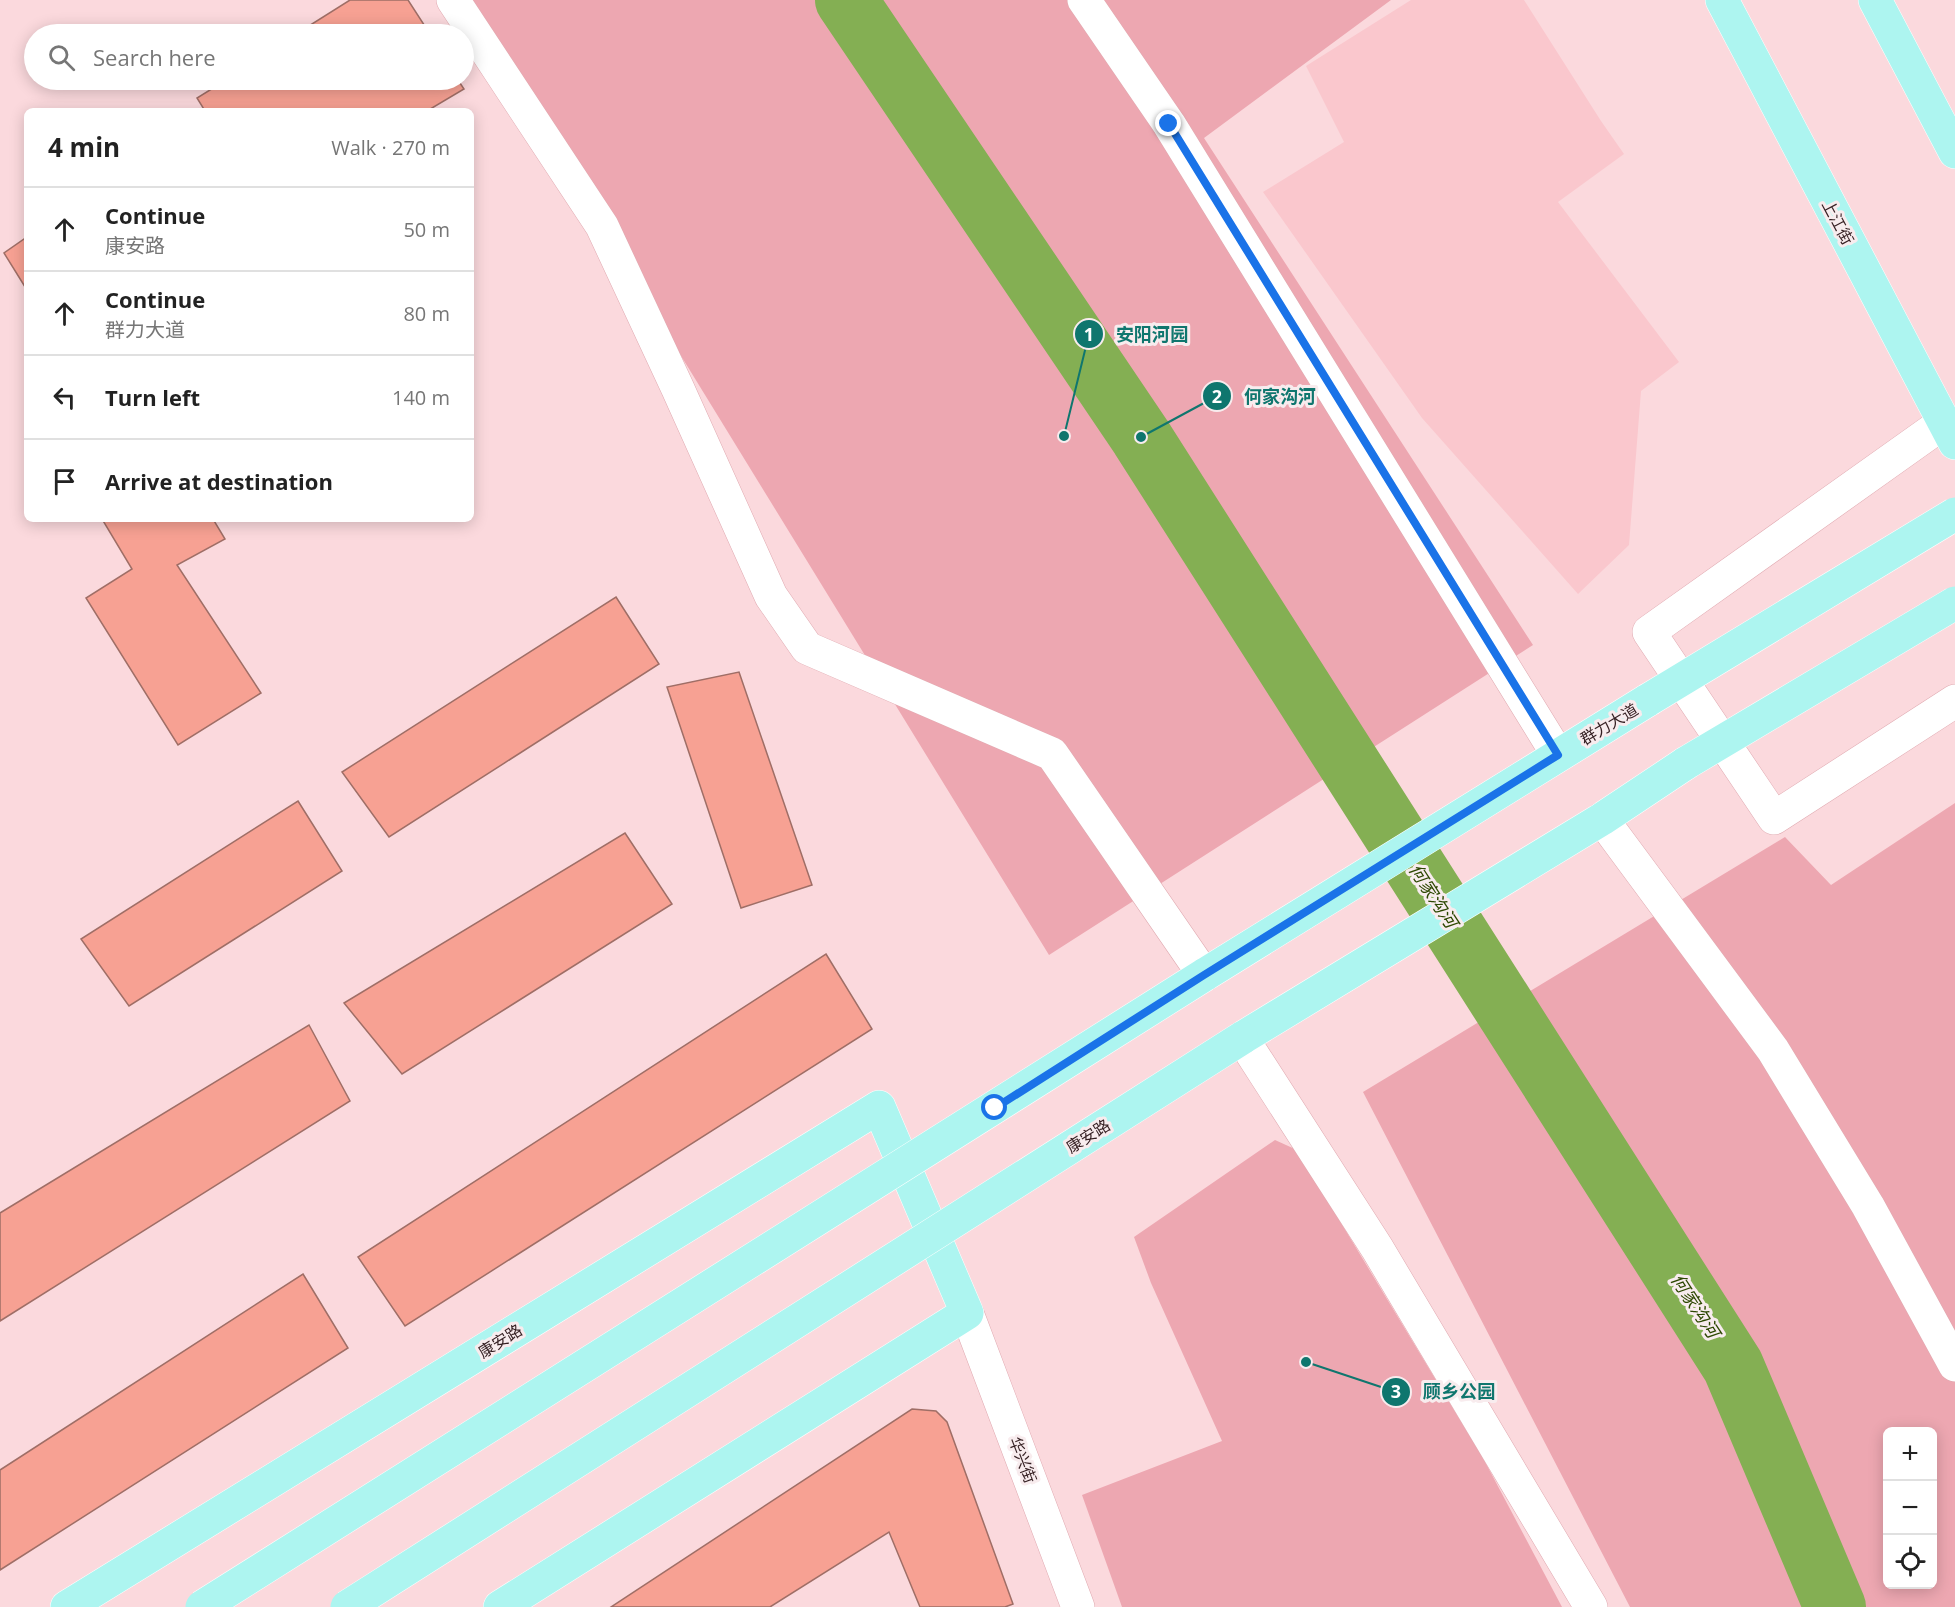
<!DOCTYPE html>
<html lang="en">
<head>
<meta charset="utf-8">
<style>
  :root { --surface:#fff; --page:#f6f6f6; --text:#222; --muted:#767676; --line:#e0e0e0 }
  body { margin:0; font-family:"Open Sans","Noto Sans SC",sans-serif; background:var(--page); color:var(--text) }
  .controls { position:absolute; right:18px; bottom:18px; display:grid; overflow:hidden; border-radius:9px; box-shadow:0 3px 15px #0003 }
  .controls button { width:54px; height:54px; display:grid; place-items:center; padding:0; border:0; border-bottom:2px solid var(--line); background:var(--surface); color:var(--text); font:30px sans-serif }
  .stop { position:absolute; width:18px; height:18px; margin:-14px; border:4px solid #1a73e8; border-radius:50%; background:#fff }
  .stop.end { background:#1a73e8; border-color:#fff; box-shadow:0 2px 6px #0008 }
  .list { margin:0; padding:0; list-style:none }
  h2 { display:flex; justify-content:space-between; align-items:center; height:78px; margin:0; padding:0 24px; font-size:26px }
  h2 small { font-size:20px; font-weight:400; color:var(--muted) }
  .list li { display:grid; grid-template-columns:39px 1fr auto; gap:18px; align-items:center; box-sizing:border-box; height:84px; padding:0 24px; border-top:2px solid var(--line) }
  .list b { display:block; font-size:22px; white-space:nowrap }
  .list p { margin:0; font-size:20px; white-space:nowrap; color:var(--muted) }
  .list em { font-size:20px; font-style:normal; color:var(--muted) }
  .icon { flex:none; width:33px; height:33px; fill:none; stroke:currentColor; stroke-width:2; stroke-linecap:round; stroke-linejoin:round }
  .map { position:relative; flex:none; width:1955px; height:1607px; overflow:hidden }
  .search { position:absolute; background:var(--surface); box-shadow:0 3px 15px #0003; left:24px; top:24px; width:450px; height:66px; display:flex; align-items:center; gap:15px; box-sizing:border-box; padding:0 21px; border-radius:33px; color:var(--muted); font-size:22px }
  .panel { position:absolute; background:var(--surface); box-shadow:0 3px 15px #0003; left:24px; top:108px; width:450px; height:414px; border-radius:9px }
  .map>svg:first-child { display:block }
  .built { fill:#fac7cd }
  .green { fill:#eda7b1; fill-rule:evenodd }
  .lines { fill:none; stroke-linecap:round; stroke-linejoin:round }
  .river { stroke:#84af53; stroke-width:62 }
  .building { fill:#f7a193; stroke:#9f6e66; stroke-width:1.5 }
  .minor-casing { stroke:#e0aab1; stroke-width:34 }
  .major-casing { stroke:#fff; stroke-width:34 }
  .minor { stroke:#fff; stroke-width:33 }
  .major { stroke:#adf5f0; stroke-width:33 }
  .major-bridge-casing { stroke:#fff; stroke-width:34; stroke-linecap:butt }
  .major-bridge { stroke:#adf5f0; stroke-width:33 }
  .route { stroke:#1a73e8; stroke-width:8 }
  .labels { text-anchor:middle; stroke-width:6; stroke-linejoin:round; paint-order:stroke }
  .street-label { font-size:16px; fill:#331e21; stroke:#f8ecee }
  .water-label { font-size:18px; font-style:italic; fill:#2d4802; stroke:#f8ecee }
  .leader { fill:none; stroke:#0f766e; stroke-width:2 }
  .callout-dot { fill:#0f766e; stroke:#f8ecee; stroke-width:2 }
  .mark-label { font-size:18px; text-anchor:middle; font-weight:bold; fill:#fff }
  .callout-label { font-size:18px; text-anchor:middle; font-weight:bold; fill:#0f766e; stroke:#f8ecee; stroke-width:6; stroke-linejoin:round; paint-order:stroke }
</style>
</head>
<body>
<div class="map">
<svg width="1955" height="1607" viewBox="0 0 1955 1607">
  <rect width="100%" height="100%" fill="#fbd9dd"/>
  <path class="built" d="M1411 0H1524L1601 121 1624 154 1558 202 1679 362 1641 391 1629 545 1578 594 1422 418 1263 192 1344 142 1306 66Z"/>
  <g class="green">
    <path d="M470 0H1391L1204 138 1533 645 1049 955 511 79Z"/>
    <path d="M1955 803V1607H1630L1363 1092 1785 837 1831 885ZM1888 1432H1932V1584H1888Z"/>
    <path d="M1275 1140 1297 1150 1483 1458 1562 1607H1122L1082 1495 1222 1441 1151 1283 1134 1237Z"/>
  </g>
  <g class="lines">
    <path class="river" d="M846 0 1141 437 1733 1366 1835 1607"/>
  </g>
  <g class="building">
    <path d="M350 0H408L430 34H296Z"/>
    <path d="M226 80H458L464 89 427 111H205L197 98Z"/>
    <path d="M27 237V290L4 253Z"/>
    <path d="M102 519H213L225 539 177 565 261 693 178 745 86 598 132 569Z"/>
    <path d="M616 597 659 664 389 837 342 772Z"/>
    <path d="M739 672 812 885 741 908 667 687Z"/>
    <path d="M298 801 342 871 129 1006 81 939Z"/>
    <path d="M625 833 672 904 402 1074 344 1003Z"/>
    <path d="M826 954 872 1029 405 1326 358 1257Z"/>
    <path d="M309 1025 350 1101 0 1321V1213Z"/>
    <path d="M303 1274 348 1348 0 1570V1470Z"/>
    <path d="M912 1409 936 1411 947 1422 1013 1604 1005 1607H920L889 1532 770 1607H611Z"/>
  </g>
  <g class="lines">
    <defs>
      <g id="minor">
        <path d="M453 0 602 226 678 389 771 596 807 648 1052 754 1204 975"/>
        <path d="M1084 0 1169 124 1558 755"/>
        <path d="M1943 423 1649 632 1774 818 1955 701"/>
        <path d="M1602 819 1773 1050 1868 1206 1955 1365"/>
        <path d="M1242 1038 1377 1248 1591 1607"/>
        <path d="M967 1313 1078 1607"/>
      </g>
      <g id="major">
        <path d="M1722 0 1955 443"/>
        <path d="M1875 0 1955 152"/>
        <path d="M1204 975 1648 700"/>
        <path d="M1242 1038 1602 819 1686 763"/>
        <path d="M67 1607 879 1107 967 1313 500 1607"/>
      </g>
    </defs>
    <use href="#minor" class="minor-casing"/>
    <use href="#major" class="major-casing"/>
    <use href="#minor" class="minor"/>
    <use href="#major" class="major"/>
    <defs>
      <g id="major-bridge">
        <path d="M1648 700 1955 514"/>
        <path d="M1686 763 1955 603"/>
        <path d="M202 1607 1204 975"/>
        <path d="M347 1607 1242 1038"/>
      </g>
    </defs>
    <use href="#major-bridge" class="major-bridge-casing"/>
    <use href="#major-bridge" class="major-bridge"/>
  </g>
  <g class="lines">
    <path class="route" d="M995 1108 1204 975 1558 755 1169 124"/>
  </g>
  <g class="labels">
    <g class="street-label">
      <text transform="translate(1838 222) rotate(62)" y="6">上江街</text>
      <text transform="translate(1609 724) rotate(-31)" y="6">群力大道</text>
      <text transform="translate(1088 1136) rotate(-32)" y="6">康安路</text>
      <text transform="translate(500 1341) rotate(-32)" y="6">康安路</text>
      <text transform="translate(1023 1460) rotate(69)" y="6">华兴街</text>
    </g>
    <g class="water-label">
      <text transform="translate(1433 896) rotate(57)" y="6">何家沟河</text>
      <text transform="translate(1695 1306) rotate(57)" y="6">何家沟河</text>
    </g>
  </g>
  <path class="leader" d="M1064 436L1089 334M1141 437L1217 396M1306 1362L1396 1392"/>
  <g class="callout-dot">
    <circle cx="1064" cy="436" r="6"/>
    <circle cx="1141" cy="437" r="6"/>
    <circle cx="1306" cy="1362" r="6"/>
    <circle cx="1089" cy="334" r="15"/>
    <circle cx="1217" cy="396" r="15"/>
    <circle cx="1396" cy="1392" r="15"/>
  </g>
  <g class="mark-label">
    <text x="1089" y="341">1</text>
    <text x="1217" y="403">2</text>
    <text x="1396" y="1398">3</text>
  </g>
  <g class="callout-label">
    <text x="1152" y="341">安阳河园</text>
    <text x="1280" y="403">何家沟河</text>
    <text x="1459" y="1398">顾乡公园</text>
  </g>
</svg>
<div class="controls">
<button>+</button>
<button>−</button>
<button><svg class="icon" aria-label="locate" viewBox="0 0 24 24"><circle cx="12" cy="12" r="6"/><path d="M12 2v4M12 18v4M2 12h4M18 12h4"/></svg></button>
</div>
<div class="stop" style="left:995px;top:1108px"></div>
<div class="stop end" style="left:1169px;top:124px"></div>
<div class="search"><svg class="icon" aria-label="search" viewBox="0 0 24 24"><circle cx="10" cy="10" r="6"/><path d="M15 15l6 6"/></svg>Search here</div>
<section class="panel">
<h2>4 min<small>Walk · 270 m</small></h2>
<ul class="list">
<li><svg class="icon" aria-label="ahead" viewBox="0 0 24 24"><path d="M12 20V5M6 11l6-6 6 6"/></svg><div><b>Continue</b><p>康安路</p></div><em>50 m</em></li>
<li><svg class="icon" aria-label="ahead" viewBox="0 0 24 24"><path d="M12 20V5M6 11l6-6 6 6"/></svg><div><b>Continue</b><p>群力大道</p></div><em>80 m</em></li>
<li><svg class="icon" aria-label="left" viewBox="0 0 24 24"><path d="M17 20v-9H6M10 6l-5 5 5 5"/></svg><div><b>Turn left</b></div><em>140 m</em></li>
<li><svg class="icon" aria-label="arrive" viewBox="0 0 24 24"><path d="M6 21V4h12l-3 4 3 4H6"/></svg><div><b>Arrive at destination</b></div></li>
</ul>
</section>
</div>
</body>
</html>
